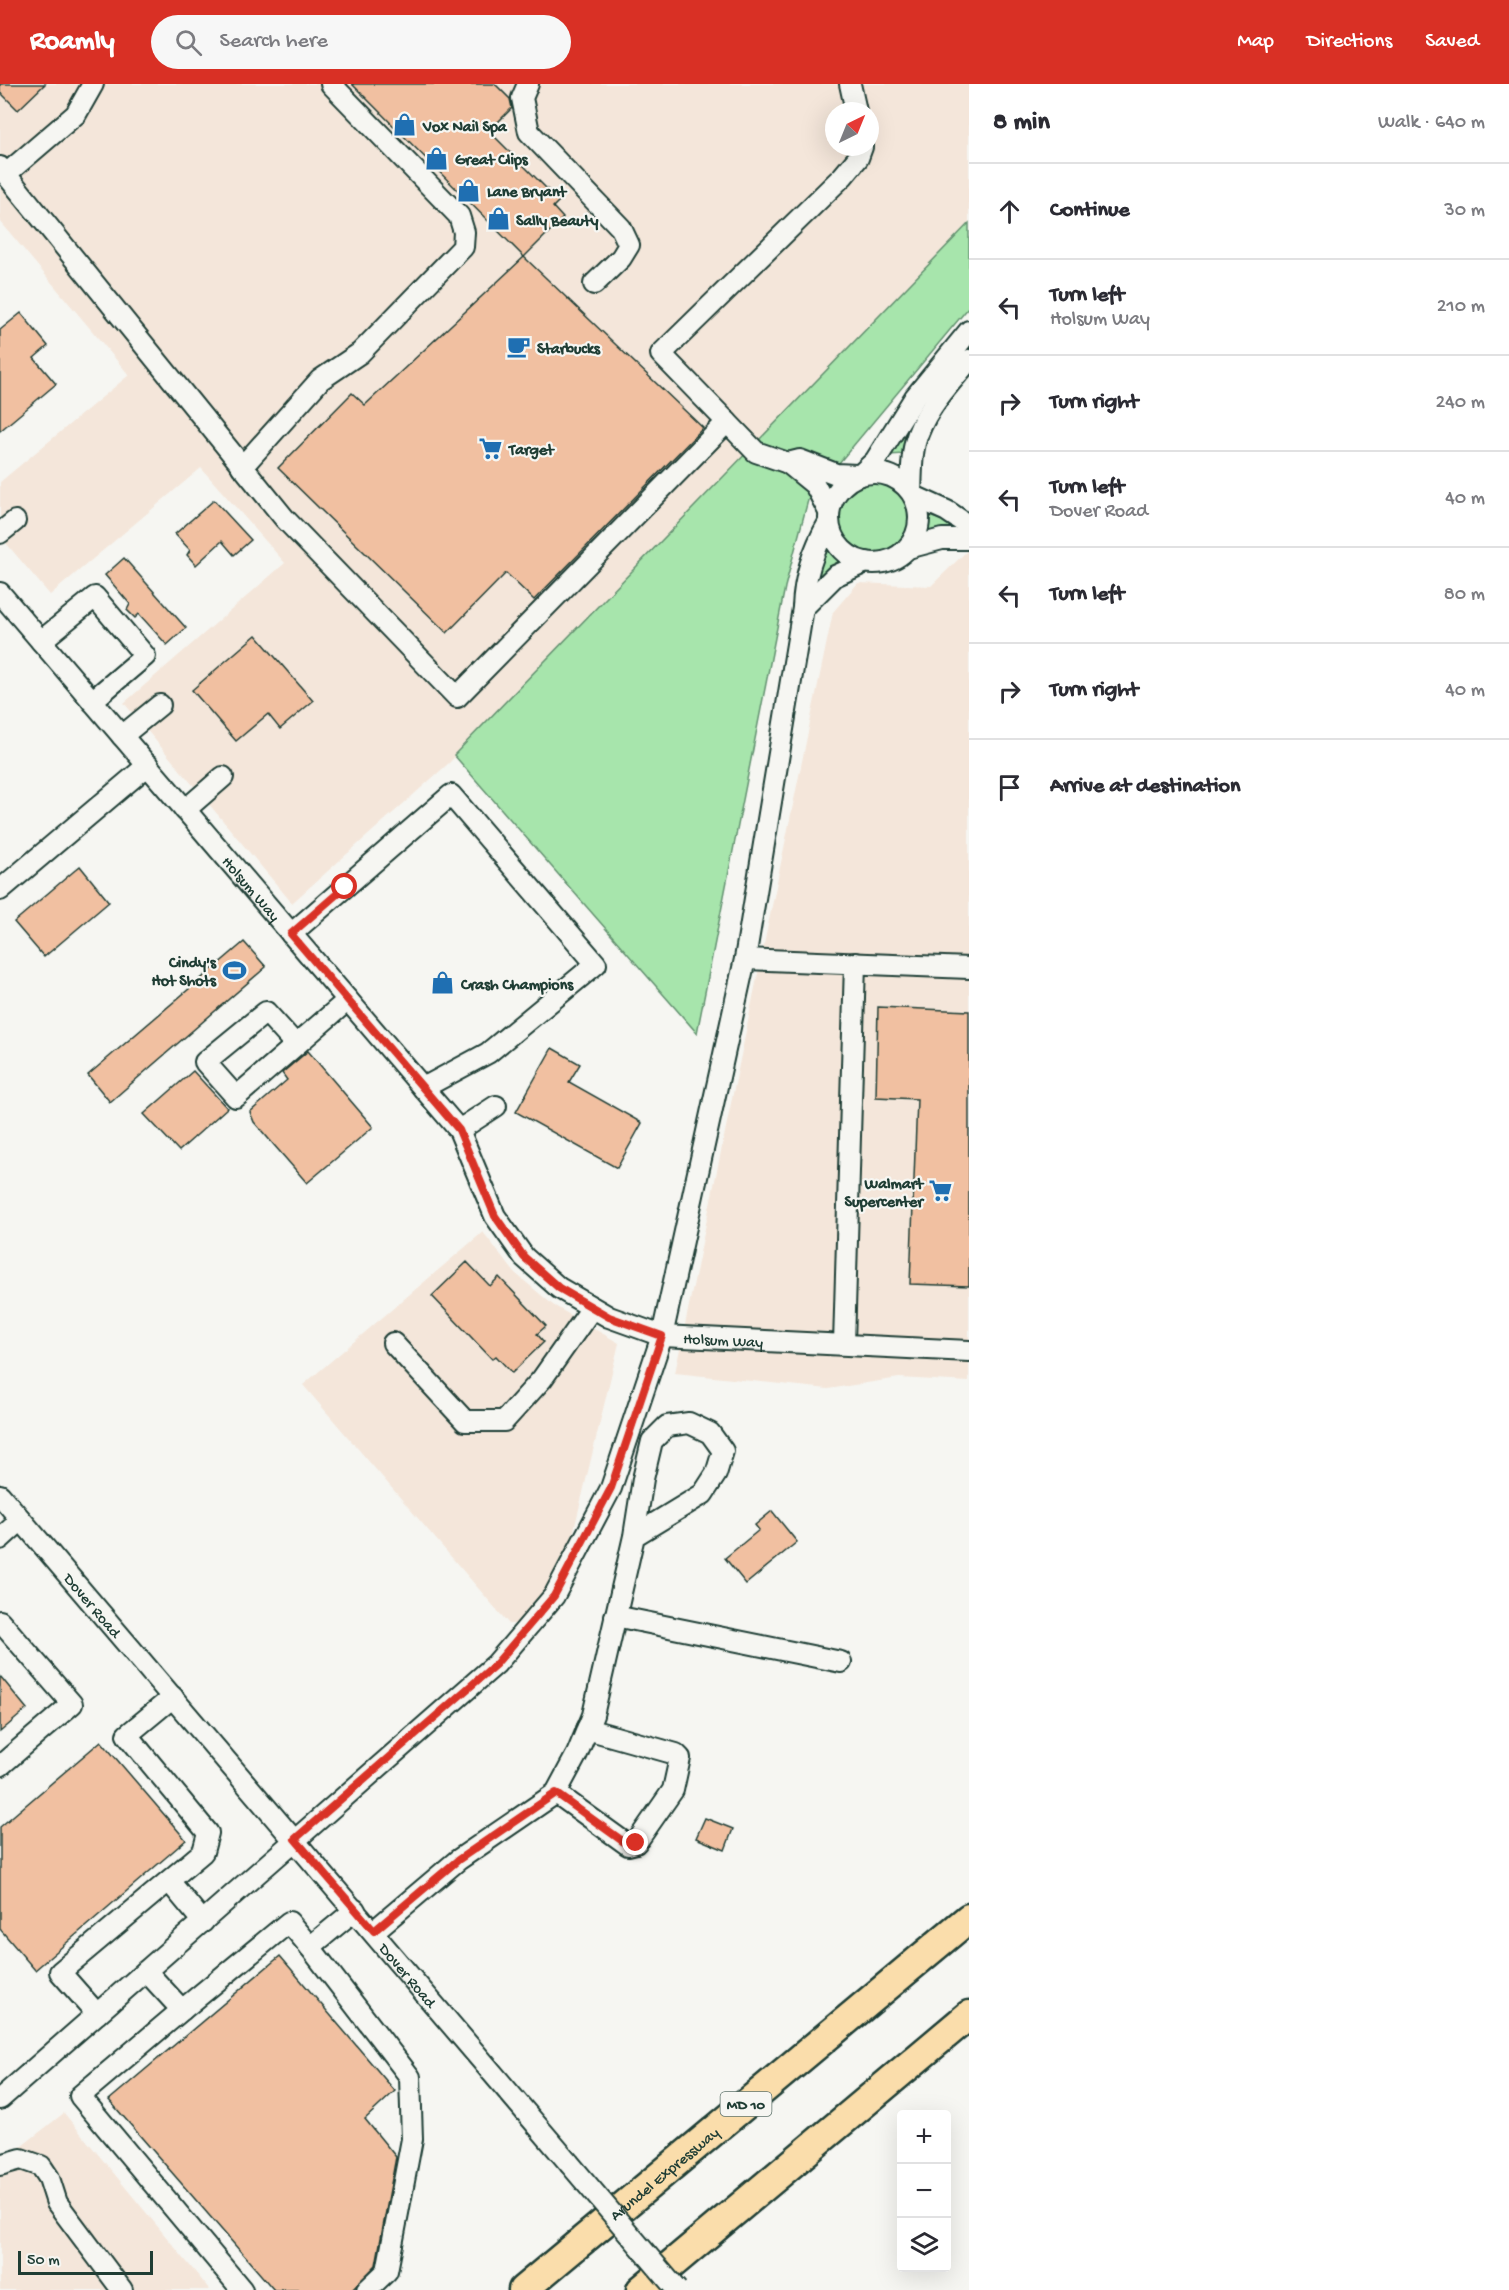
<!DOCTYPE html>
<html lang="en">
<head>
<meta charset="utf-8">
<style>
  :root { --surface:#fff; --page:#f7f7f7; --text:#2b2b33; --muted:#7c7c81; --line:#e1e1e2; --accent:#d93025 }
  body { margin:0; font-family:"Gochi Hand",sans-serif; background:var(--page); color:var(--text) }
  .controls { position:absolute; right:18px; bottom:18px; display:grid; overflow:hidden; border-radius:6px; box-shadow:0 6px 24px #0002 }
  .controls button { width:54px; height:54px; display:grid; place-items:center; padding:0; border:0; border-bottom:2px solid var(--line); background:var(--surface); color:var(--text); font:30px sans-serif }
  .compass { position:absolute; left:825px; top:18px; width:54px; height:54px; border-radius:50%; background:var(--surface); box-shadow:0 6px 24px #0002; rotate:43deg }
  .scale { position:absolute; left:18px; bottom:15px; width:135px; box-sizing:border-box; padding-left:6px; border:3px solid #1f3d34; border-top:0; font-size:16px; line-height:21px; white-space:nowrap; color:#1f3d34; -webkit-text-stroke:4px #f6f6f2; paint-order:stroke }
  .stop { position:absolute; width:18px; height:18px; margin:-14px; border:4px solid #d93025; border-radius:50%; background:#fff }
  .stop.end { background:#d93025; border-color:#fff; box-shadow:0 2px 6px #0008 }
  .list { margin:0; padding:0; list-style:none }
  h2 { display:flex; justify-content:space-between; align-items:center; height:78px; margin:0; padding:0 24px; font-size:26px }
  h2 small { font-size:20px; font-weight:400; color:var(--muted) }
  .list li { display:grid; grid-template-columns:39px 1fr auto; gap:18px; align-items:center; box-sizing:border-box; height:96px; padding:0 24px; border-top:2px solid var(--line) }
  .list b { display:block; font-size:22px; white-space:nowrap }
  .list p { margin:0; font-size:20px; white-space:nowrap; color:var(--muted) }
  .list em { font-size:20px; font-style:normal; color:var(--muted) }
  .icon { flex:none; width:33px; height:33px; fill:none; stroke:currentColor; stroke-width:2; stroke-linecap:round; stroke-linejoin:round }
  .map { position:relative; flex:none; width:969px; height:2206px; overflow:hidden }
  header { display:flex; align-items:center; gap:36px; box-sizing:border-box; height:84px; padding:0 30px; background:var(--accent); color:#fff }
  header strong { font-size:28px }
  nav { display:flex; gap:33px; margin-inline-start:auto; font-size:21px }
  .search { width:420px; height:54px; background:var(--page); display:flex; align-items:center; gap:15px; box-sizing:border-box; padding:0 21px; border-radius:33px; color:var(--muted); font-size:22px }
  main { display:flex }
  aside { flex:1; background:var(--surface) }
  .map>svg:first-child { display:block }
  .built { fill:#f4e6da; fill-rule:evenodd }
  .green { fill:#a7e5ac; stroke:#639170; stroke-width:1.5 }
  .building { fill:#f1c0a1; stroke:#1f3d34; stroke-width:1.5 }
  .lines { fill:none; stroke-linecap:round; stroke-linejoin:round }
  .minor-casing { stroke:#1f3d34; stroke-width:24 }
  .highway-casing { stroke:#1f3d34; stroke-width:33 }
  .minor { stroke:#f6f6f2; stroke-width:20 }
  .highway { stroke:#faddab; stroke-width:28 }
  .minor-bridge-casing { stroke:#1f3d34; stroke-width:24; stroke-linecap:butt }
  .minor-bridge { stroke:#f6f6f2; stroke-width:20 }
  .route { stroke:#d93025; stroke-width:8 }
  .labels { text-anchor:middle; stroke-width:4.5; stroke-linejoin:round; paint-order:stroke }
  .shield { fill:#f6f6f2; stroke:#60746d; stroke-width:1.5 }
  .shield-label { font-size:15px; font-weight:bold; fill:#1f3d34 }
  .poi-label { font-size:16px; font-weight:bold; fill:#1f3d34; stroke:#f6f6f2; text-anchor:start }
  .street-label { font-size:16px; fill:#1f3d34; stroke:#f6f6f2 }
</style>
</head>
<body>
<header>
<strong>Roamly</strong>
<div class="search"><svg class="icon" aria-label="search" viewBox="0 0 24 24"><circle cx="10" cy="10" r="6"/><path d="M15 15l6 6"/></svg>Search here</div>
<nav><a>Map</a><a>Directions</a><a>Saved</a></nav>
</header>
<main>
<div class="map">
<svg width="969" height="2206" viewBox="0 0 969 2206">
  <rect width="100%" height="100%" fill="#f6f6f2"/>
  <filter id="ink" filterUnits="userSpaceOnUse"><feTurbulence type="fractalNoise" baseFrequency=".0167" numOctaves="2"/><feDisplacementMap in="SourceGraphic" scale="12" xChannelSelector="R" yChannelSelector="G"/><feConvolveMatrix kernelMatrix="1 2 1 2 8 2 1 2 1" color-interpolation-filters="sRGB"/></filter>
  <g filter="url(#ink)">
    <g class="built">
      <path d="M0 0H969V139L449 679 292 819 124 619 285 479 201 384 50 511 0 452V398L129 291 0 137ZM834 27H870V63H834Z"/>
      <path d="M969 465V1298L899 1294 828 1305 675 1289 833 528 858 499 931 502Z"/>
      <path d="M483 1148 515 1189 553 1221 619 1259 558 1512 535 1540H509L303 1301Z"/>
      <path d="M64 2029 210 2206H0V2072L4 2076Z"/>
    </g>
    <g class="green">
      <path d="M969 139V223L808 416 785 503 697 949 454 671Z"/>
      <path d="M902 346 905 347 903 370 890 371Z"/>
      <circle cx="874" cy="433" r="35"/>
      <path d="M928 432 964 442 966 445 929 450 926 448Z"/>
      <path d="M827 464 841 475 818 494 816 493Z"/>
    </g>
    <g class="building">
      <path d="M0 0H45L18 26 0 8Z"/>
      <path d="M352 0H495L510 15 512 24 489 47 559 117 553 123 563 134 524 173Z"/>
      <path d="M524 173 703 344 534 516 506 489 447 549 278 384 352 309 365 321Z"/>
      <path d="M21 229 48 262 34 274 56 300 0 347V246Z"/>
      <path d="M214 416 251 456 234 471 222 457 196 481 187 471 190 466 175 450Z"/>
      <path d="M124 474 186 544 167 561 139 530 135 534 127 526 130 520 105 491Z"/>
      <path d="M256 551 313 617 280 645 268 630 236 657 192 606Z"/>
      <path d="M80 782 109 818 44 873 14 838Z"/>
      <path d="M244 858 266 883 110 1018 88 991Z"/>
      <path d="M878 923 969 927V1202L910 1200 917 1015 876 1013Z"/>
      <path d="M552 964 580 980 569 998 642 1039 617 1084 516 1028Z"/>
      <path d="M308 967 373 1043 307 1099 254 1038 250 1028 287 996 282 989Z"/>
      <path d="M193 987 227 1024 179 1067 144 1030Z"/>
      <path d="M467 1178 490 1202 499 1193 546 1242 537 1250 544 1258 512 1289 496 1272 492 1275 432 1212Z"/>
      <path d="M772 1427 797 1458 746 1500 725 1474 759 1446 755 1441Z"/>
      <path d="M0 1592 27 1625 0 1648Z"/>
      <path d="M101 1657 186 1756 35 1886 0 1845V1743Z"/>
      <path d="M705 1734 733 1745 725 1766 696 1754Z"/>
      <path d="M280 1872 395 2007 365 2035 396 2073 376 2181 352 2206H274L109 2016Z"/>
    </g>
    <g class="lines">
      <defs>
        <g id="minor">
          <path d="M528 0 522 14 529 48 621 144 629 161 621 174 594 200"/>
          <path d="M850 0 856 27"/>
          <path d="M0 83 285 435 457 613 727 338 661 270 843 92 858 74 862 63"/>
          <path d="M6 90 76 30 93 0"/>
          <path d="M727 338 756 368 788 379"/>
          <path d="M242 383 320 296 360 269 463 163 464 148 459 132 331 0"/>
          <circle cx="874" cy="434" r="45"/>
          <path d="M861 390 875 377 915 313 969 247"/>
          <path d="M911 407C912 392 911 374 915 359 923 327 949 301 969 276"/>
          <path d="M914 412 947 427 969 442"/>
          <path d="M829 428 815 401 788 379 800 376 836 390 857 391"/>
          <path d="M0 449 15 437"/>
          <path d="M908 464 942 455H969"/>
          <path id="s1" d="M0 509 459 1046 495 1132 524 1173 559 1204 609 1233 662 1252 969 1267"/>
          <path d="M803 524 835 492 866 478"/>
          <path d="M41 557 95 513 145 572 92 617"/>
          <path d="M122 652 160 621"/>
          <path d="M185 726 223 693"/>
          <path d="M0 806 148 681"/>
          <path d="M291 850 451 711 596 880 488 969 423 1004"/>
          <path d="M745 875 969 884"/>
          <path d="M295 960 266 928 205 978 236 1013 348 916"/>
          <path d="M459 1046 496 1022"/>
          <path d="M393 1259 465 1337H504L542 1295 592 1224"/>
          <path d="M844 1260 855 879"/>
          <path id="s2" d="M0 1411 569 2079"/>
          <path d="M0 1455 21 1436"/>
          <path d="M615 1532 841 1578"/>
          <path d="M0 1537 72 1620 0 1682"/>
          <path d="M556 1709 628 1761 636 1759 673 1706 680 1674 676 1670 587 1645"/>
          <path d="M169 1797 203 1838"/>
          <path d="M374 1847 458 1776 556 1709 577 1670 593 1631 634 1452 643 1395 652 1357 667 1342 689 1339 710 1349 723 1367 716 1390 703 1410 634 1452"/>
          <path d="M310 1863 410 1993 412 2055 387 2187 367 2206"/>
          <path d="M146 1887 182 1926 289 1838 310 1863 355 1826"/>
          <path d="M182 1926 80 2012 242 2206"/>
          <path d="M97 1930 60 1888 203 1768 208 1749 127 1651 173 1613"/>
          <path d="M0 2015 496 1580 554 1512 611 1404 662 1252 745 875 803 524C804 493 814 464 829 438"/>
          <path d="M0 2081 21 2075 41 2082 49 2094 57 2119 122 2206"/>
        </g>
        <g id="highway">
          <path id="s3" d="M523 2206 969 1834"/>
          <path d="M641 2206 969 1931"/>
        </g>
      </defs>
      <use href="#minor" class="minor-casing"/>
      <use href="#highway" class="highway-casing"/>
      <use href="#minor" class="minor"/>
      <use href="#highway" class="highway"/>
      <defs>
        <path id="minor-bridge" d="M569 2079 677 2206"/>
      </defs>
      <use href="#minor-bridge" class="minor-bridge-casing"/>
      <use href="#minor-bridge" class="minor-bridge"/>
    </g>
  </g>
  <g class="lines" filter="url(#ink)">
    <path class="route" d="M345 803 291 850 459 1046 495 1132 524 1173 559 1204 609 1233 662 1252 611 1404 554 1512 496 1580 295 1755 374 1847 458 1776 556 1709 628 1761 636 1759"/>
  </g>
  <defs>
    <symbol id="shop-bare" viewBox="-9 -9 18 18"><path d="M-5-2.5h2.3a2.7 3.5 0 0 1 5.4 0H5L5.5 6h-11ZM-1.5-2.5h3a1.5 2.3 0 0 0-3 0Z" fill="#1f6fb2" stroke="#f6f6f2" stroke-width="2.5" paint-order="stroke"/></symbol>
    <symbol id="cafe-bare" viewBox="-9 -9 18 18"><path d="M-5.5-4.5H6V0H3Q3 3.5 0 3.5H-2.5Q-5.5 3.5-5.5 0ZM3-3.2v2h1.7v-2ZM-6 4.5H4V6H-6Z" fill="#1f6fb2" stroke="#f6f6f2" stroke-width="2.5" paint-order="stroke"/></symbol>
    <symbol id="supermarket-bare" viewBox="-9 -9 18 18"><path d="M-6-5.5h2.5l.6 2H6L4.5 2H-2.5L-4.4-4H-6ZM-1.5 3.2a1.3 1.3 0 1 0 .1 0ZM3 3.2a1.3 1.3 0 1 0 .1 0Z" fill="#1f6fb2" stroke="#f6f6f2" stroke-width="2.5" paint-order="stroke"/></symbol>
    <symbol id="stadium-bare" viewBox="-9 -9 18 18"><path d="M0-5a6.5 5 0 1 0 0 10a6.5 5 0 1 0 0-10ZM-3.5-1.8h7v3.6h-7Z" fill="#1f6fb2" stroke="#f6f6f2" stroke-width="2.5" paint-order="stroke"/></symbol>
  </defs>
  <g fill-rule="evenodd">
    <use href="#shop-bare" x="388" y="24" width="33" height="33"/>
    <use href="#shop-bare" x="420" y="58" width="33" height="33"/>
    <use href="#shop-bare" x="452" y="90" width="33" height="33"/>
    <use href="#shop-bare" x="482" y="118" width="33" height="33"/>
    <use href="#cafe-bare" x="502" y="246" width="33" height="33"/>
    <use href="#supermarket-bare" x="474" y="348" width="33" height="33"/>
    <use href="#stadium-bare" x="218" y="870" width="33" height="33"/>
    <use href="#shop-bare" x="426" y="882" width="33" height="33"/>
    <use href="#supermarket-bare" x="924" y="1090" width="33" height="33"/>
  </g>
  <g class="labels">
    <rect class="shield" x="720.5" y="2008" width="51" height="24" rx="4.5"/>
    <g class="shield-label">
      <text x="746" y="2025">MD 10</text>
    </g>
    <g class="poi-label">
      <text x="423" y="47">Vox Nail Spa</text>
      <text x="455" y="80">Great Clips</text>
      <text x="487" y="112">Lane Bryant</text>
      <text x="516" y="141">Sally Beauty</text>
      <text x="537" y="269">Starbucks</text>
      <text x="509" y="370">Target</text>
      <text x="216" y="883" text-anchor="end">Cindy's<tspan x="216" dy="18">Hot Shots</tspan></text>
      <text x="461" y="905">Crash Champions</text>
      <text x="923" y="1104" text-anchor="end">Walmart<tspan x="923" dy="18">Supercenter</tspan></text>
    </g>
    <g class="street-label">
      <text dy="6" stroke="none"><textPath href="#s1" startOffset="388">Holsum Way</textPath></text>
      <text dy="6" stroke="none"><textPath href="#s1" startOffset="1072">Holsum Way</textPath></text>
      <text dy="6" stroke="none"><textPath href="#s2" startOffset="144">Dover Road</textPath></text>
      <text dy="6" stroke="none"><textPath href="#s2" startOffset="630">Dover Road</textPath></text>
      <text dy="6" stroke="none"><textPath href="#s3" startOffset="183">Arundel Expressway</textPath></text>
    </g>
  </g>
</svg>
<div class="controls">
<button>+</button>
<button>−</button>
<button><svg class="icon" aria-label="layers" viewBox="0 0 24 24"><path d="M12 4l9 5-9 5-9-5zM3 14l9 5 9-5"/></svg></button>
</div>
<svg class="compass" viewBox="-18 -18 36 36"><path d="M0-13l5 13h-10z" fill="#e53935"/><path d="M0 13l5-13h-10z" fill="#7c7c81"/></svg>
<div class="scale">50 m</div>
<div class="stop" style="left:345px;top:803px"></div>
<div class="stop end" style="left:636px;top:1759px"></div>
</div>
<aside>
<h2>8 min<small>Walk · 640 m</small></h2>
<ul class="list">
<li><svg class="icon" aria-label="ahead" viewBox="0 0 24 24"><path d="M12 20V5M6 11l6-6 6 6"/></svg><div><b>Continue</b></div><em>30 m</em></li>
<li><svg class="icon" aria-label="left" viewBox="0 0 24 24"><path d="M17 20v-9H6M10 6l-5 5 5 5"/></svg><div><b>Turn left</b><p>Holsum Way</p></div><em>210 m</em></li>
<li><svg class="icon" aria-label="right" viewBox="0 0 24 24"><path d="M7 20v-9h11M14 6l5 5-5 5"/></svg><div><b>Turn right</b></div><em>240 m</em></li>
<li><svg class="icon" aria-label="left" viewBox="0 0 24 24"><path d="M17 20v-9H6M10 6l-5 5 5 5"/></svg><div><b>Turn left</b><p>Dover Road</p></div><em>40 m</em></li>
<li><svg class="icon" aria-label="left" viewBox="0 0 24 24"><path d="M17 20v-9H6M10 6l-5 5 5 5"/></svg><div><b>Turn left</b></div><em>80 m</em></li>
<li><svg class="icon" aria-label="right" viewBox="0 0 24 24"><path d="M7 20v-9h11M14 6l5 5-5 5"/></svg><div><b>Turn right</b></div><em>40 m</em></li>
<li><svg class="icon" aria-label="arrive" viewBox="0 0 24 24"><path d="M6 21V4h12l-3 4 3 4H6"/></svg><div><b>Arrive at destination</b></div></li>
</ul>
</aside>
</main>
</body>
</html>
